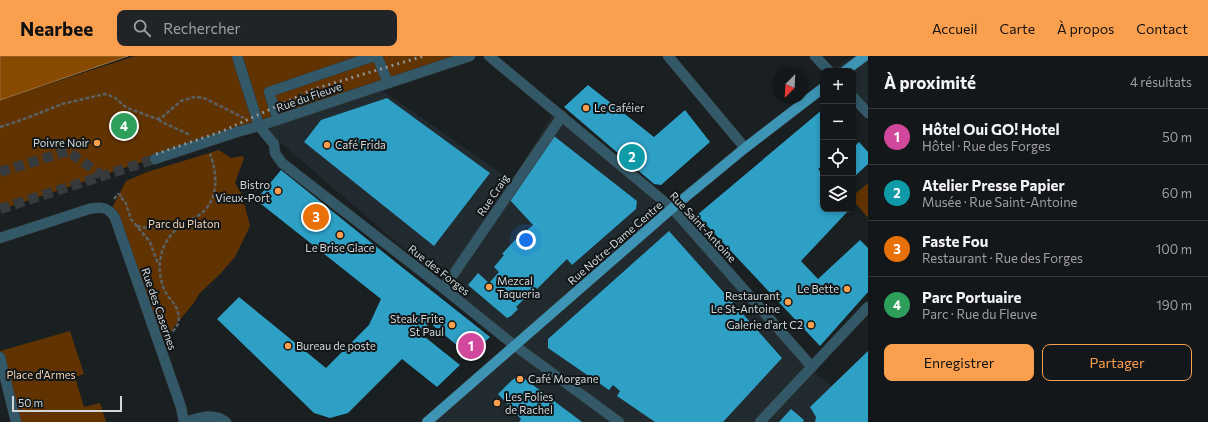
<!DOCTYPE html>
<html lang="fr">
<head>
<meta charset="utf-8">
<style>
  :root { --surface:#141719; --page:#212426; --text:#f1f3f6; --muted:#9d9fa2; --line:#333638; --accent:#fa9f4e }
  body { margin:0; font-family:Commissioner,sans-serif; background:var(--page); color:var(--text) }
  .controls { position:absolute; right:12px; top:12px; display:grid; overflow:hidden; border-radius:8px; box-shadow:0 2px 6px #0003 }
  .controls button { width:36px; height:36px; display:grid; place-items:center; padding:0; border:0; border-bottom:1px solid var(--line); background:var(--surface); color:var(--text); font:20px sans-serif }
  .compass { position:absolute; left:772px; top:12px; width:36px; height:36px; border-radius:50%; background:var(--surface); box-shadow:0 2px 6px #0003; rotate:204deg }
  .scale { position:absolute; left:12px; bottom:10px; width:110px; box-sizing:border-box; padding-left:4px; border:2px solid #d2d6d8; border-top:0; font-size:11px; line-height:14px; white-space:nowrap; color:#d2d6d8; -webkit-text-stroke:3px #111618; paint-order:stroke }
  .you { position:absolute; left:526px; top:184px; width:14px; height:14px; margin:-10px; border:3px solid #fff; border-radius:50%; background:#1a73e8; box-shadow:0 0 0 6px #1a73e833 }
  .badge { display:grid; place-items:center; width:26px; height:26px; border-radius:50%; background:var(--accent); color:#fff; font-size:13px; font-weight:700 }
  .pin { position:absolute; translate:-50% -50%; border:2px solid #fff; box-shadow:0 1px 4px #0006 }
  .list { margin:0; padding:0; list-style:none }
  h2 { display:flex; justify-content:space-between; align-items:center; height:52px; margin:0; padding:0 16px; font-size:17px }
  h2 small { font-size:13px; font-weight:400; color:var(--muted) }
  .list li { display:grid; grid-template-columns:26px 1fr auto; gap:12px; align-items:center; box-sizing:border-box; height:56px; padding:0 16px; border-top:1px solid var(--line) }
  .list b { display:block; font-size:15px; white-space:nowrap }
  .list p { margin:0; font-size:13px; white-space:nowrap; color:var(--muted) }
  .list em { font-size:13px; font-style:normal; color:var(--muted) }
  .actions { display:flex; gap:8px; padding:12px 16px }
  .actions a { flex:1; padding:9px 0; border:1px solid var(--accent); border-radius:8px; text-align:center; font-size:14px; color:var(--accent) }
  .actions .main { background:var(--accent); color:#111 }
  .icon { flex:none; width:22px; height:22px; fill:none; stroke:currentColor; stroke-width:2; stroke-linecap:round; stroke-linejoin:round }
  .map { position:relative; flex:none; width:868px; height:366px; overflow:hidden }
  header { display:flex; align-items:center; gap:24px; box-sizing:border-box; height:56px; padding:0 20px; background:var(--accent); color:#111 }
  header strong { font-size:19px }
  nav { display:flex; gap:22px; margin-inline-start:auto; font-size:14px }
  .search { width:280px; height:36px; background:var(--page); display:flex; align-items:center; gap:10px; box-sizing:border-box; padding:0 14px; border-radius:8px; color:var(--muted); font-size:15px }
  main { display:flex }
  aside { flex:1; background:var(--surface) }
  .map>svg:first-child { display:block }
  .built { fill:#202a2f }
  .green { fill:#613300 }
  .water { fill:#884a00; stroke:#9e7441 }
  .building { fill:#2e9fc5 }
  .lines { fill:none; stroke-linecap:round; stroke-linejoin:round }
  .minor-tunnel { stroke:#363a3c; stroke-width:10; stroke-dasharray:10 5; stroke-linecap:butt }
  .minor-casing { stroke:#34393b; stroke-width:11 }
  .major-casing { stroke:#34393b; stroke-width:11 }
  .path { stroke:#5b6062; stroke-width:2.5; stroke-dasharray:4 2; stroke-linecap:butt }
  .minor { stroke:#335968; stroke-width:10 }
  .major { stroke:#3d94b4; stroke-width:10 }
  .rail { stroke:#8d9193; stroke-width:3; stroke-dasharray:2 4; stroke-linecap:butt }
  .poi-dot { fill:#fa9f4e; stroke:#111618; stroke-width:1.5 }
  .labels { text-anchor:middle; stroke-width:4; stroke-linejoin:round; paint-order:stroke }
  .street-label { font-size:11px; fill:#d2d6d8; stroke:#111618 }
  .poi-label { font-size:11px; fill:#d2d6d8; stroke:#111618; text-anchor:start }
  .park-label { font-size:11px; fill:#f5d0b3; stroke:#111618 }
</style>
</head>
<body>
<header>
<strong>Nearbee</strong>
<div class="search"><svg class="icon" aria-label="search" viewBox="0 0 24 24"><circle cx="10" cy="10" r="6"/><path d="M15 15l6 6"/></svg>Rechercher</div>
<nav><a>Accueil</a><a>Carte</a><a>À propos</a><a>Contact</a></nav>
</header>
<main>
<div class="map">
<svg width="868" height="366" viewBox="0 0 868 366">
  <rect width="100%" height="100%" fill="#1a1f21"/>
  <g class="built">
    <path d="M854 0H868V50L853 34V15H835L833 13Z"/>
    <path d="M379 32 511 124 446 231 433 218 262 71Z"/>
    <path d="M556 53 672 153 515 287 447 232Z"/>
    <path d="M673 154 814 317 868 356V366H624L517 289Z"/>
    <path d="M514 292 616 366H425Z"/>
  </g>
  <g class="green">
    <path d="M135 0H456L0 154V44Z"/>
    <path d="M219 94 231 102 242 100 244 102 235 127 242 139 250 170 235 201 220 218 199 238 194 247 176 268 169 278 161 286 113 150 126 125 147 116Z"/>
    <path d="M868 127V162L853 144V140Z"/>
    <path d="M70 275 84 318 75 321 84 351 100 347 106 366H21L0 295Z"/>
  </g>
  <path class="water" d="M0 0H128L0 44Z"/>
  <g class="building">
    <path d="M588 29 654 81 685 54 710 86 661 129 654 128 564 51Z"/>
    <path d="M387 42 490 117 434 190 304 86 321 64Z"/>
    <path d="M823 53V109L818 113 823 118V153H850L801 205 818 223 860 184 868 192V236L820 290 697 159Z"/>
    <path d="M554 80 637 145 636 153 572 209 567 203 537 233 536 231 516 251 518 253 511 260 507 262 468 229 478 217 489 227 499 216 494 211 504 199 502 198 514 185 533 169 509 143Z"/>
    <path d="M859 86 868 96V108L853 122V92Z"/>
    <path d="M281 114 403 212 490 281 470 300 430 267 420 277 460 309 437 331 402 303 348 357 330 362 314 357 217 263 239 241 326 312 369 269 381 243 256 144Z"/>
    <path d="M669 175 782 302 723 366H655L617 340 620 335 613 329 609 334 548 292V283Z"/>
    <path d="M868 295V366H815L816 361 810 351Z"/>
    <path d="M518 320H521L582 366H519L521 363 498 338 511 325Z"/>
    <path d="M791 353 804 364 803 366H779Z"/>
  </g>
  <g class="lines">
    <g class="minor-tunnel">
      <path d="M0 116 68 95 101 119"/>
      <path d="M0 153 155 103"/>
    </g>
    <defs>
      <g id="minor">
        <path d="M237 0 259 70 274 88 275 97 282 107 443 232 514 289 619 366"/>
        <path d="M377 0 388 27"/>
        <path d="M489 0 673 153 812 311"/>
        <path d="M668 0 745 92"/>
        <path d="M815 0 829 15"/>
        <path d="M853 41 868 57"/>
        <path d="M278 64 269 36 374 0"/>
        <path d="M155 103 237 76 259 70 470 0"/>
        <path d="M0 182 89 153C100 151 108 150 115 162L181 351 184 366"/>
        <path d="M443 232 455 216 562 60"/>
        <path d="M0 301 16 366"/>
        <path d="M185 366C200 362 212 356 226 366"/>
        <path d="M760 366 868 251"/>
      </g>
      <g id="major">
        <path d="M845 15 865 0"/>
        <path d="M427 366 677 148 745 92 823 32"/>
      </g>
    </defs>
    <use href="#minor" class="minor-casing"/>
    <use href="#major" class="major-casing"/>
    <g class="path">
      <path d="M159 63 160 65 190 79"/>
      <path d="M0 71 27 62 62 48 105 38 114 41 127 52 157 63 161 62 181 45 194 41 204 42 244 62"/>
      <path d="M114 143 118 138 122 140V143L125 145 131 163 150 186 158 208"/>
      <path d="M137 170 147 172 183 167"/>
      <path d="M167 278C180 274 182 259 174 248 171 243 166 239 164 233 160 222 158 211 161 200 163 187 174 173 186 166 192 163 199 160 204 155 219 140 217 116 210 98"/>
    </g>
    <use href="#minor" class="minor"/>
    <use href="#major" class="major"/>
    <path class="rail" d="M156 98 223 75 314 33 424 0"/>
  </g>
  <g class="poi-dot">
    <circle cx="586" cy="52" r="4"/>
    <circle cx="97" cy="87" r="4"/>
    <circle cx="327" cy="89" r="4"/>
    <circle cx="278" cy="135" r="4"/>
    <circle cx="340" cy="179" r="4"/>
    <circle cx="489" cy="231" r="4"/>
    <circle cx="847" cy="233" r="4"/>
    <circle cx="788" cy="246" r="4"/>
    <circle cx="452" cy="269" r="4"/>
    <circle cx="811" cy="269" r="4"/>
    <circle cx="288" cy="290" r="4"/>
    <circle cx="520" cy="323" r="4"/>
    <circle cx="497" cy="347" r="4"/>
  </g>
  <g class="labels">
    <g class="street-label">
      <text transform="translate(309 41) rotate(-19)" y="4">Rue du Fleuve</text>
      <text transform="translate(493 139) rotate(-56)" y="4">Rue Craig</text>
      <text transform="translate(703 171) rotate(47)" y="4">Rue Saint-Antoine</text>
      <text transform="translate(615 187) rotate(-41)" y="4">Rue Notre-Dame Centre</text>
      <text transform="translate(439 214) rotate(38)" y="4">Rue des Forges</text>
      <text transform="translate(159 253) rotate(71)" y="4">Rue des Casernes</text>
    </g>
    <g class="poi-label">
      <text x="594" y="56">Le Caféier</text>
      <text x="89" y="91" text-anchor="end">Poivre Noir</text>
      <text x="335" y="93">Café Frida</text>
      <text x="270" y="133" text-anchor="end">Bistro<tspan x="270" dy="13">Vieux-Port</tspan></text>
      <text x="340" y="196" text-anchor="middle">Le Brise Glace</text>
      <text x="497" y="229">Mezcal<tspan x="497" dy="13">Taqueria</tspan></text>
      <text x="839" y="237" text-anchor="end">Le Bette</text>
      <text x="780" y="244" text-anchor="end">Restaurant<tspan x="780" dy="13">Le St-Antoine</tspan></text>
      <text x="444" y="267" text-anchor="end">Steak Frite<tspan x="444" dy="13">St Paul</tspan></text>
      <text x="803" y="273" text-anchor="end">Galerie d'art C2</text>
      <text x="296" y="294">Bureau de poste</text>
      <text x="528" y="327">Café Morgane</text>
      <text x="505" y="345">Les Folies<tspan x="505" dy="13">de Rachel</tspan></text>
    </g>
    <g class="park-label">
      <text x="184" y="172">Parc du Platon</text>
      <text x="41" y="323">Place d'Armes</text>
    </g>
  </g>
</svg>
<div class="controls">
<button>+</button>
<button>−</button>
<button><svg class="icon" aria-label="locate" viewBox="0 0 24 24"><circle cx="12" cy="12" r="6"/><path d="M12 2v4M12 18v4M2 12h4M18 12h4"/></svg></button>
<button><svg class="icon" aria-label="layers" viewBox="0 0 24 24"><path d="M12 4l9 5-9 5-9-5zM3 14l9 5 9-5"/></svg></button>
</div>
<svg class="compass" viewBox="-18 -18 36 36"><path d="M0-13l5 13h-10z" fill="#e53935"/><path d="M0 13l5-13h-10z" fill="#9d9fa2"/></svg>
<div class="scale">50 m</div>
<div class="you"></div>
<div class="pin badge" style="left:471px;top:290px;background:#d1479c">1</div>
<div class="pin badge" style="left:632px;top:101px;background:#0f9aa8">2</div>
<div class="pin badge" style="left:316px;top:161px;background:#e8710a">3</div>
<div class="pin badge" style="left:124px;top:70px;background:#2e9e5b">4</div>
</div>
<aside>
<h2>À proximité<small>4 résultats</small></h2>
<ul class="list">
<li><span class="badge" style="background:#d1479c">1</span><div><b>Hôtel Oui GO! Hotel</b><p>Hôtel · Rue des Forges</p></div><em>50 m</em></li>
<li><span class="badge" style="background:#0f9aa8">2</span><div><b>Atelier Presse Papier</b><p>Musée · Rue Saint-Antoine</p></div><em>60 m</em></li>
<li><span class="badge" style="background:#e8710a">3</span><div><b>Faste Fou</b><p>Restaurant · Rue des Forges</p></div><em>100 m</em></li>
<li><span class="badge" style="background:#2e9e5b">4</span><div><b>Parc Portuaire</b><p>Parc · Rue du Fleuve</p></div><em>190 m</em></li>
</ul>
<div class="actions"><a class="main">Enregistrer</a><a>Partager</a></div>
</aside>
</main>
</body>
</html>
